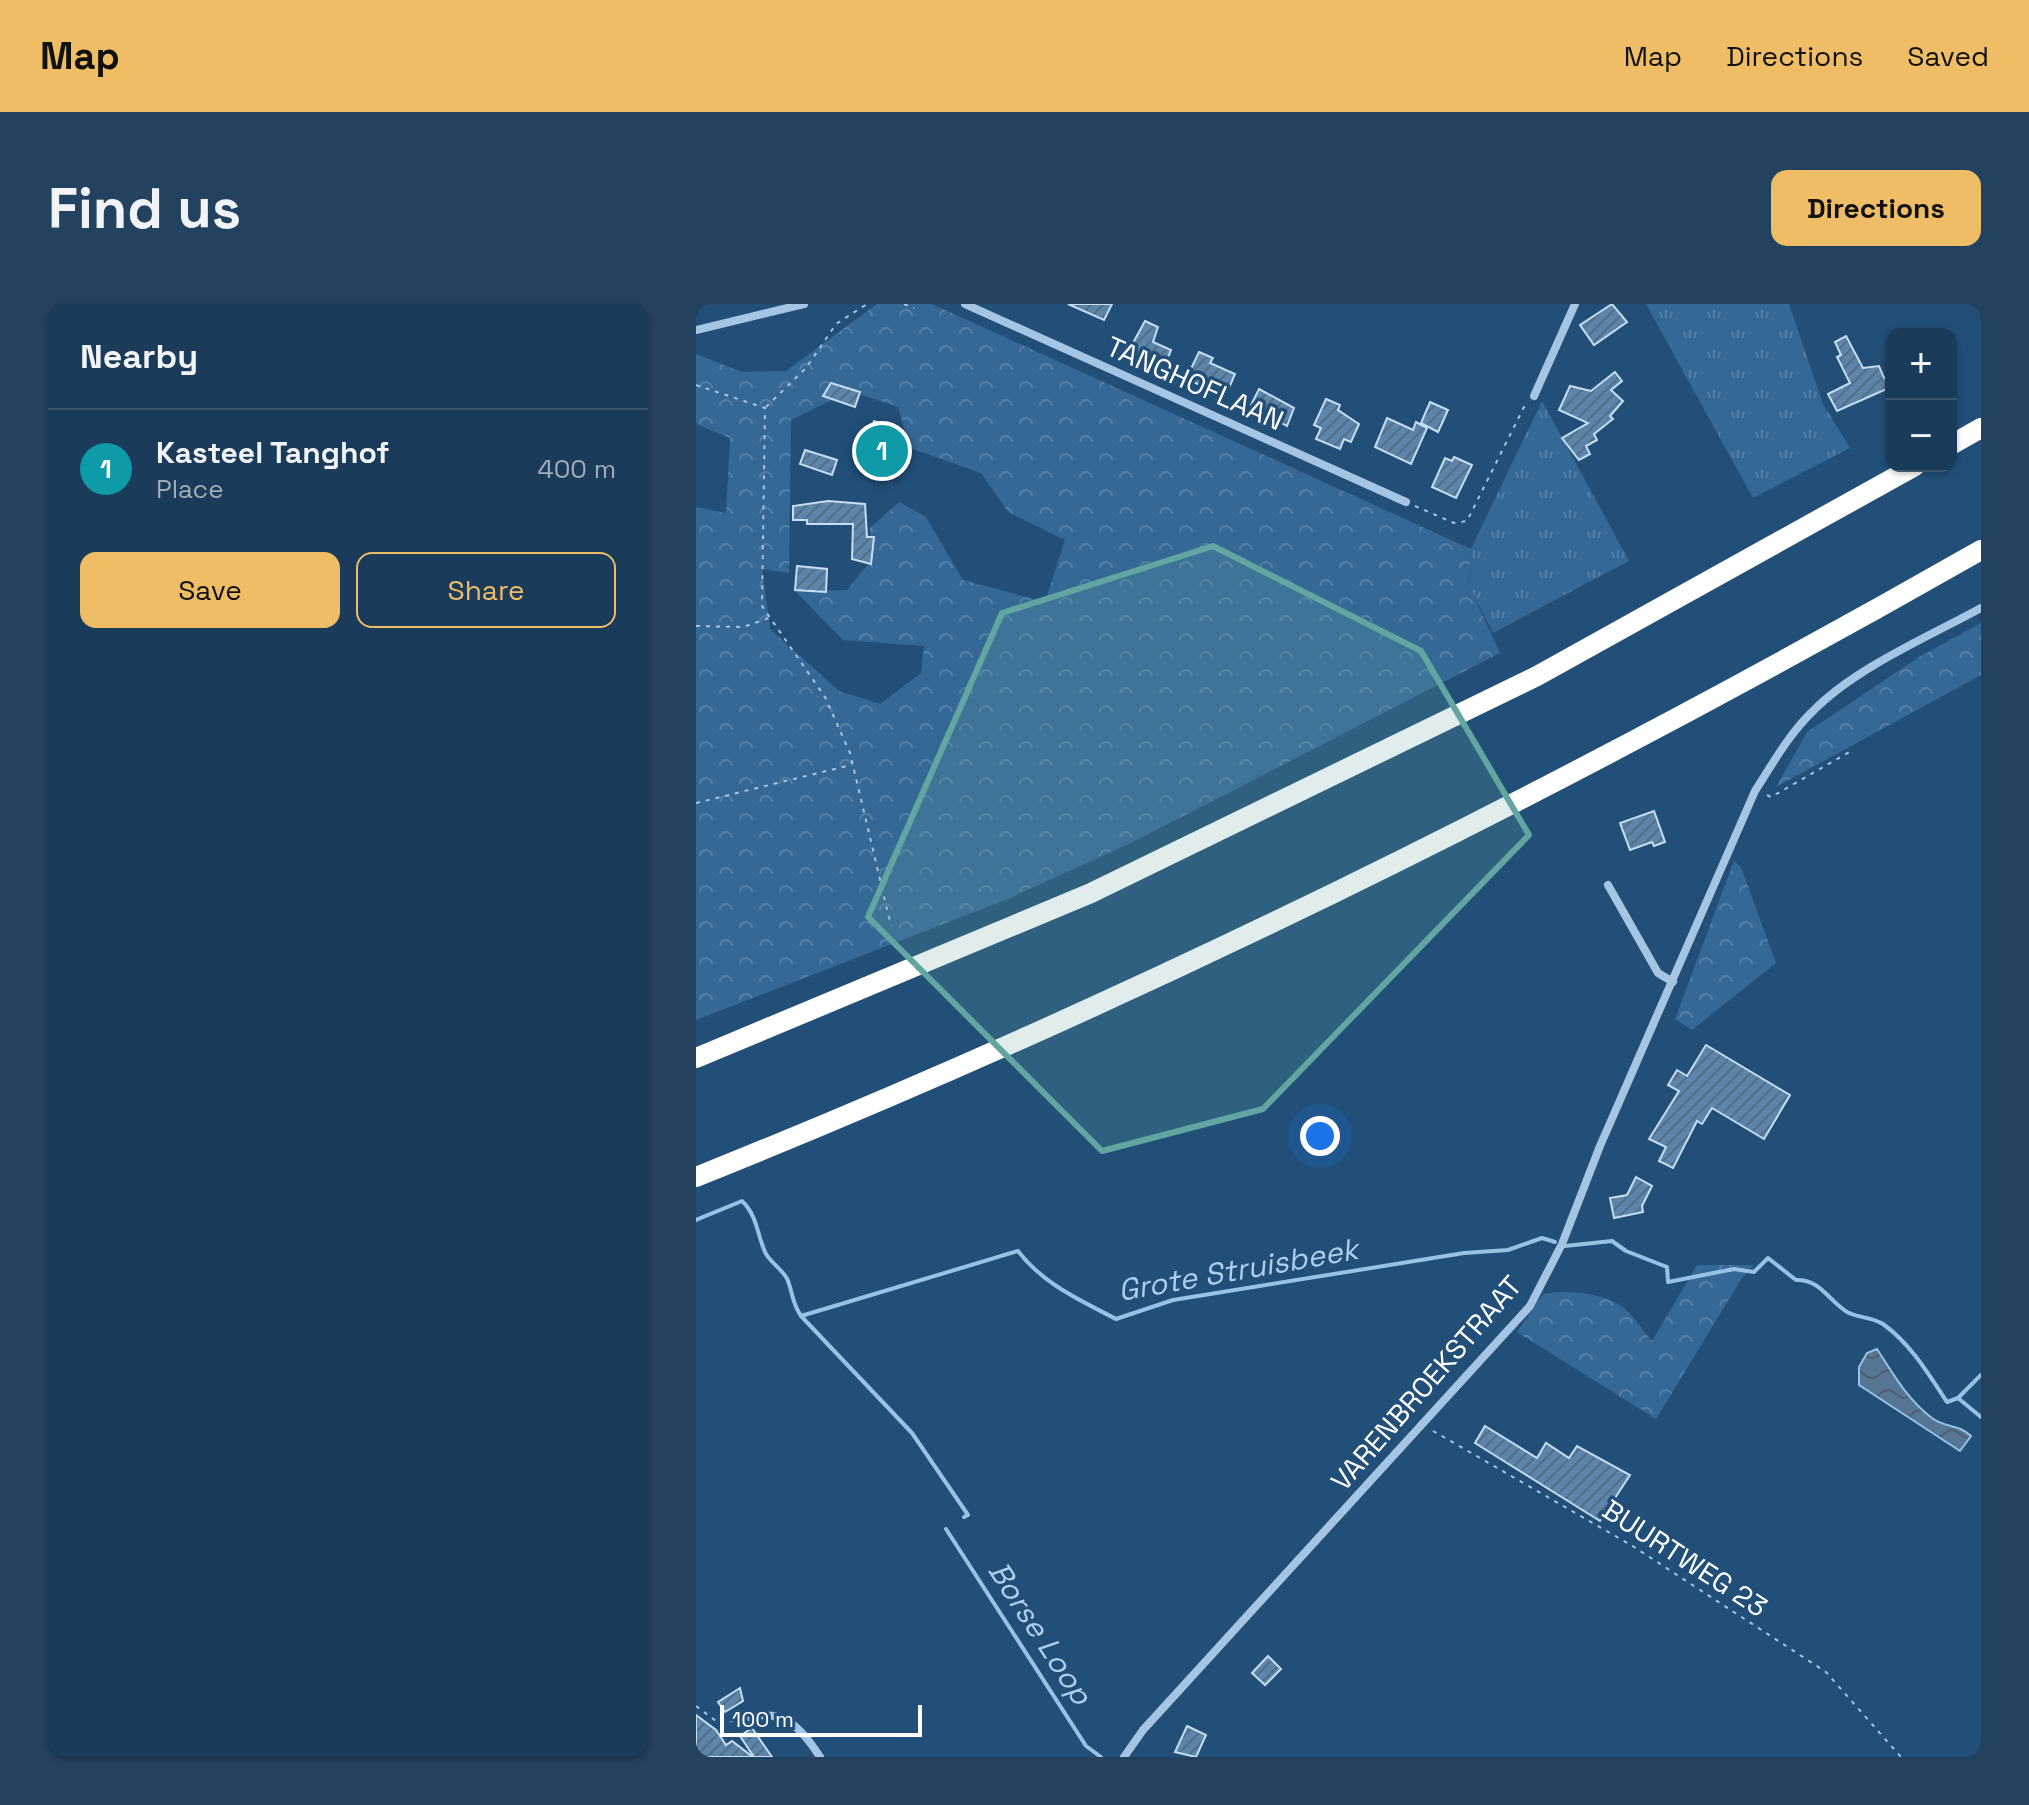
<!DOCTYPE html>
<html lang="en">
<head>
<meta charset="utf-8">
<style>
  :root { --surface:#1a3b5a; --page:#234260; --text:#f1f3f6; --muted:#9fadbb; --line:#385570; --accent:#efbd66 }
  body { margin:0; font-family:"Space Grotesk",sans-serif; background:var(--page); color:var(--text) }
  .controls { position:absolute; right:24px; top:24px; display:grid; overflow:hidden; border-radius:16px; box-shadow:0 2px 6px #0004 }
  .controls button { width:72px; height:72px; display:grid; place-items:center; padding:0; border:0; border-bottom:2px solid var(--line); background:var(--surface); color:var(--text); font:40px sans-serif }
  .scale { position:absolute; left:24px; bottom:20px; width:202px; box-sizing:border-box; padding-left:8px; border:4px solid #fff; border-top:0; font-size:22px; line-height:28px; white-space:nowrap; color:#fff; -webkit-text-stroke:6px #224f78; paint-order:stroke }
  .you { position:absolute; left:624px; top:832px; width:28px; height:28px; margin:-20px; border:6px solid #fff; border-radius:50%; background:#1a73e8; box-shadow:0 0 0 12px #1a73e833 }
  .badge { display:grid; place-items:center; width:52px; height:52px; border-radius:50%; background:var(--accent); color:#fff; font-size:26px; font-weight:700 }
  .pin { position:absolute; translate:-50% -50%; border:4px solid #fff; box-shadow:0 2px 8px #0006 }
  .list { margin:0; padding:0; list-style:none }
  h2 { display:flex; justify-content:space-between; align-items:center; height:104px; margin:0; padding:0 32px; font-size:34px }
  h2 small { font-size:26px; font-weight:400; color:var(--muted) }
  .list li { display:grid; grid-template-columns:52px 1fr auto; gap:24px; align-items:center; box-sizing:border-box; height:120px; padding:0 32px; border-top:2px solid var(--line) }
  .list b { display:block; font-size:30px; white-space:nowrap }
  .list p { margin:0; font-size:26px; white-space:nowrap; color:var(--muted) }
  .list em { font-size:26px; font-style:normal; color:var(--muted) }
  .actions { display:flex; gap:16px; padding:24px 32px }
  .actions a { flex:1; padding:18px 0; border:2px solid var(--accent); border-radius:16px; text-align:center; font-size:28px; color:var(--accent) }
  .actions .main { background:var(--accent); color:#111 }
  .map { position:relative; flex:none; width:1285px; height:1453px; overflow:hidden; border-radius:16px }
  header { display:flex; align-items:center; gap:48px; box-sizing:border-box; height:112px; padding:0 40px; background:var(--accent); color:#111 }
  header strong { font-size:38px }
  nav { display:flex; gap:44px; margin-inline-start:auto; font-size:28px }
  .intro { display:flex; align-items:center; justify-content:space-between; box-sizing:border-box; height:192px; padding:0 48px }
  h1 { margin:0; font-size:56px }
  .button { padding:20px 36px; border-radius:16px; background:var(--accent); color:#111; font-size:28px; font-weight:700 }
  main { display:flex; gap:48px; padding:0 48px }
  aside { flex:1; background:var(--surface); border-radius:16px; box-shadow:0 2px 6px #0004 }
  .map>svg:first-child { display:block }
  .grass { fill:url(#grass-tufts) }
  .forest { fill:url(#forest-crowns); fill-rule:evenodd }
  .water { fill:url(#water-waves); stroke:#98c2e5; stroke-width:2 }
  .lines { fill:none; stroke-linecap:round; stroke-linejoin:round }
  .stream { stroke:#98c2e5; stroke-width:4 }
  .building { fill:url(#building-hatch); stroke:#c6def3; stroke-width:2 }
  .path { stroke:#a4c6e4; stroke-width:2; stroke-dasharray:4 6; stroke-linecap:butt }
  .minor { stroke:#a4c6e4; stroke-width:8 }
  .motorway { stroke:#fff; stroke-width:20 }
  .marked { fill:#63a6a1; fill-opacity:0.2; stroke:#63a6a1; stroke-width:6; stroke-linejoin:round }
  .labels { text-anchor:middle; stroke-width:7; stroke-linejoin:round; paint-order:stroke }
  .street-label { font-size:28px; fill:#fff; stroke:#224f78 }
  .water-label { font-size:30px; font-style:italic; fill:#afd0ec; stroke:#224f78 }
</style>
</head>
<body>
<header>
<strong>Map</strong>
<nav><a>Map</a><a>Directions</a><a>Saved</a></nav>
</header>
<div class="intro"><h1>Find us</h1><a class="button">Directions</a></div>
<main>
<aside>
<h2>Nearby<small></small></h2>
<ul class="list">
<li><span class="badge" style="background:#0f9aa8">1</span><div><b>Kasteel Tanghof</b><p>Place</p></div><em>400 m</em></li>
</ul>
<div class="actions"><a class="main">Save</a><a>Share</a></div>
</aside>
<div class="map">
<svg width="1285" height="1453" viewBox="0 0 1285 1453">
  <defs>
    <pattern id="grass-tufts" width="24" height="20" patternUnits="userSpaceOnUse" patternTransform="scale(2)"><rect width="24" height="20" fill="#366896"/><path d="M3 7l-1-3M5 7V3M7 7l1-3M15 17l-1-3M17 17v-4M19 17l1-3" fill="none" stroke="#547fa6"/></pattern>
    <pattern id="forest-crowns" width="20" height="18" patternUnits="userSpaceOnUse" patternTransform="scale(2)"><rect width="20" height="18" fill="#366896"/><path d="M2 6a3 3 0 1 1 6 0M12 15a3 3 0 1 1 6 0" fill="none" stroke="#547fa6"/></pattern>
    <pattern id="water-waves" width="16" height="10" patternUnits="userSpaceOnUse" patternTransform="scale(2)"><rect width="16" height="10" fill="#557695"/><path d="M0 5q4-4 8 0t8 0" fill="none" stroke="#505f6d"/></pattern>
    <pattern id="building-hatch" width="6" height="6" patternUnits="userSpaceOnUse" patternTransform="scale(2)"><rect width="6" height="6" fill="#5b85ab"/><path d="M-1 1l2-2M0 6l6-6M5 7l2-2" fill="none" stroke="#556e85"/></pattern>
  </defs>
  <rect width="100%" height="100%" fill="#224f78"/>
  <g class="grass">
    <path d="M950 0H1093L1127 100 1154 144 1057 194Z"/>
    <path d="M846 97 933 257 797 329 773 282 775 245Z"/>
  </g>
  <g class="forest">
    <path d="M181 0H236L775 245 773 282 804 349 439 537 312 595 0 716V203L30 209 34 134 0 120V50L46 68 90 67ZM154 87 202 103 214 144 285 169 312 208 369 236 349 298 267 276 230 213 203 198 174 224 175 257 151 286 99 287 147 336 228 342 225 369 184 400 143 387 74 325 66 265 93 269 95 116Z"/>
    <path d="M1285 319V371L1080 483 1111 428 1223 353Z"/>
    <path d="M1038 557 1045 563 1080 659 996 726 979 715Z"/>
    <path d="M1001 961H1058L1046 974 960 1115 821 1028 847 990C870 985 907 989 927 1003 938 1012 947 1027 956 1037Z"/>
  </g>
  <path class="water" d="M1181 1045C1197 1070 1212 1096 1236 1114 1249 1124 1263 1120 1275 1132L1264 1147 1163 1081V1063L1171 1049Z"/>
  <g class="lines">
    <g class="stream">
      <path d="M0 916 46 897C61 911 61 930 69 948 74 959 89 967 92 977 97 990 96 999 105 1012L322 947C347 980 384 996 420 1015L477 996 768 949 812 946 846 934 859 938"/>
      <path d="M869 942 916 937 930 947 971 963 972 978 1038 965 1058 968 1072 954 1100 976C1124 975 1132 996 1151 1008 1162 1014 1176 1013 1187 1020 1215 1040 1233 1071 1251 1098L1262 1094 1285 1071"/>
      <path d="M105 1012 216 1129 272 1211 268 1213"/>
      <path d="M1262 1094 1285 1113"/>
      <path d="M250 1225 390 1442 405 1453"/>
    </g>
  </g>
  <g class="building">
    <path d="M372 0H416L408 16Z"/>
    <path d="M916 0 931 18 898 41 884 21Z"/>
    <path d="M449 17 462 23 457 38 475 46 471 56 466 54 463 60 431 50Z"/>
    <path d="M1150 32 1167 64 1183 62 1188 74 1195 69V83L1141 107 1132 90 1154 79 1141 53 1145 51 1139 38Z"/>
    <path d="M503 48 517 54 514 59 539 70 533 84 508 72 504 81 490 75Z"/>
    <path d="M919 68 926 77 915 86 927 97 914 112 917 115 898 130 901 136 890 142 894 150 883 156 866 134 892 119 863 106 874 82 895 87Z"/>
    <path d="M135 79 164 88 159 103 127 92Z"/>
    <path d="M563 85 598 104 591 122 555 101Z"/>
    <path d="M630 95 644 101 642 106 663 120 655 138 648 135 644 145 620 135 625 124 618 121Z"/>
    <path d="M734 98 752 106 742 128 725 119Z"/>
    <path d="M691 114 717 126 720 118 731 124 715 160 679 143Z"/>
    <path d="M178 117 195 123 211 136 186 167 181 168 165 155Z"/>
    <path d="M109 146 141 156 136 171 104 160Z"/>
    <path d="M758 153 776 161 760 194 736 183 749 154 756 157Z"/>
    <path d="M132 197 169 200 171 233H178L175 260 156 255 157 220H111V216H97V202Z"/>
    <path d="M101 262 131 265 130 288 99 286Z"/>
    <path d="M958 507 969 538 958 542 956 538 934 546 924 519Z"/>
    <path d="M1010 741 1094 791 1068 835 1016 804 1006 820 1001 817 977 864 963 857 970 843 953 835 983 787 972 781 981 766 991 772Z"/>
    <path d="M940 873 956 882 946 902 947 908 918 914 914 894 931 891Z"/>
    <path d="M789 1122 841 1154 850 1139 873 1154 881 1142 934 1171 904 1217 779 1139Z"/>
    <path d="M572 1352 585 1365 569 1381 556 1369Z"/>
    <path d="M44 1384 47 1397 29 1408 22 1398Z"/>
    <path d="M0 1411 20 1426 30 1441 36 1437 57 1453H0Z"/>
    <path d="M491 1422 510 1431 500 1453 479 1448Z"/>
    <path d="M56 1424 76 1453H58L44 1432Z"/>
  </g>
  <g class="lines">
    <g class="path">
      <path d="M208 0 218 4"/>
      <path d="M0 81 69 104 66 302 129 393 154 449 195 622"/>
      <path d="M70 103 110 64 140 20 171 0"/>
      <path d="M719 202 758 219 771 217 829 101"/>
      <path d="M0 322 47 323 73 314"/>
      <path d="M1071 491 1075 493 1157 446"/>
      <path d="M0 499 155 461"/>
      <path d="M737 1127 935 1241 1130 1368 1205 1453"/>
      <path d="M0 1402 24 1420 44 1415"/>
    </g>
    <g class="minor">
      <path d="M269 0 710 198"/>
      <path d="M0 26 108 0"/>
      <path d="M838 92 879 0"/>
      <path d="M912 581 962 669 977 678"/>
      <path d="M54 1413C89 1405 106 1425 124 1453"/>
      <path d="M428 1453 447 1426 834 1002 866 940 904 842 1059 487C1077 459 1093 430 1117 407 1159 364 1232 333 1285 304"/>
    </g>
    <g class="motorway">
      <path d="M1255 141 1285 124"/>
      <path d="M0 754 395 589 841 372 1219 162"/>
      <path d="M0 873C442 696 871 482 1285 246"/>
    </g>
  </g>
  <path class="marked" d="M517 242 725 347 833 531 567 805 406 847 172 613 306 309Z"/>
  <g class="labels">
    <g class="street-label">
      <text transform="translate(499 79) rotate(24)" y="10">TANGHOFLAAN</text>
      <text transform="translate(730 1079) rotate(-49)" y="10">VARENBROEKSTRAAT</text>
      <text transform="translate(989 1254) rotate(33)" y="10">BUURTWEG 23</text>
    </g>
    <g class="water-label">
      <text transform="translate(542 966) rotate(-10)" y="10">Grote Struisbeek</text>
      <text transform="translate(344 1329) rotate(57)" y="10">Borse Loop</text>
    </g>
  </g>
</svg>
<div class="controls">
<button>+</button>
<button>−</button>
</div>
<div class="scale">100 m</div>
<div class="you"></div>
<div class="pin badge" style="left:186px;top:147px;background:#0f9aa8">1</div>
</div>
</main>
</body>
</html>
